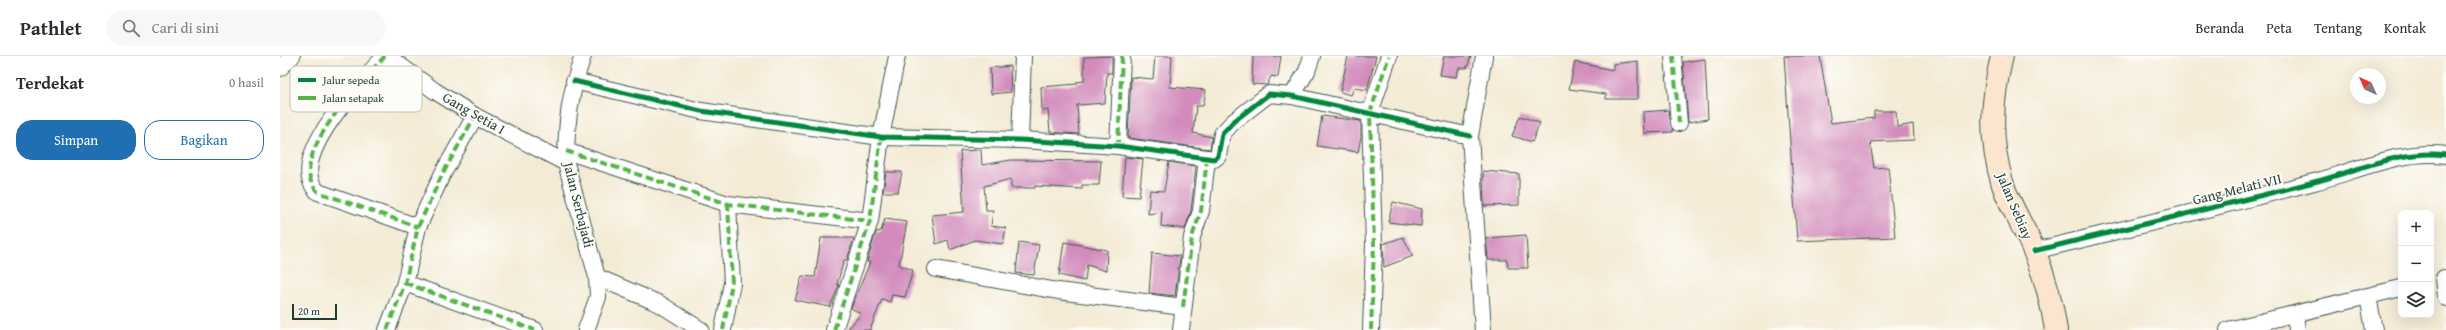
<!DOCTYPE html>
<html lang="id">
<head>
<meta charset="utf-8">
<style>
  :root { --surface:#fff; --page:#f7f7f7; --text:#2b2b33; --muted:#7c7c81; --line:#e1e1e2; --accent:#1f6fb2 }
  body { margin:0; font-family:"Gentium Book Plus",serif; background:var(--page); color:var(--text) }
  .controls { position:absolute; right:12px; bottom:12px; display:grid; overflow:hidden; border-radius:8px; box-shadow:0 4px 16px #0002 }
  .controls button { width:36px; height:36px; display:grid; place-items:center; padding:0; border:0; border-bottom:1px solid var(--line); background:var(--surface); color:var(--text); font:20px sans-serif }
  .compass { position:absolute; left:2070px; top:12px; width:36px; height:36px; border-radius:50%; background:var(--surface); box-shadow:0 4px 16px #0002; rotate:315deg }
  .scale { position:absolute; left:12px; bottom:10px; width:45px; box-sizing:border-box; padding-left:4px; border:2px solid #1f3d34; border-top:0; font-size:11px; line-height:14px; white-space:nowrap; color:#1f3d34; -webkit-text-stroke:3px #fdfcf7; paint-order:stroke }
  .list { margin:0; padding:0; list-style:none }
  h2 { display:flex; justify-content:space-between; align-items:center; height:52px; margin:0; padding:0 16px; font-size:17px }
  h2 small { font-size:13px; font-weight:400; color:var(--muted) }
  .actions { display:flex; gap:8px; padding:12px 16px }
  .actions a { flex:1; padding:9px 0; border:1px solid var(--accent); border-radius:16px; text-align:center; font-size:14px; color:var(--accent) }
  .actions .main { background:var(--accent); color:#fff }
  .icon { flex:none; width:22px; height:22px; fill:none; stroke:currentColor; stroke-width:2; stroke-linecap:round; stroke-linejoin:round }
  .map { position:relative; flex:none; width:2166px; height:274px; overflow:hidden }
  header { display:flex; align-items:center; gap:24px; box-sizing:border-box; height:56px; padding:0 20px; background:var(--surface); border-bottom:1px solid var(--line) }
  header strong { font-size:19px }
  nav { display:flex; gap:22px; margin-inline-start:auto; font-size:14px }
  .search { width:280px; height:36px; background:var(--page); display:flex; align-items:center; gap:10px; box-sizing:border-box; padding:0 14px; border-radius:22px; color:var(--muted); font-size:15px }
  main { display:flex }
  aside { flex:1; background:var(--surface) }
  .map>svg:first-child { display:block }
  .building { fill:#d28bbc }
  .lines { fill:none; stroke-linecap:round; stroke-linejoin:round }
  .street-casing { stroke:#3f574c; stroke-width:18 }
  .secondary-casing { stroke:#3f574c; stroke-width:24 }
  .street { stroke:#fff; stroke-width:16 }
  .secondary { stroke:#fce5cf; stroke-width:22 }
  .quiet { stroke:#55b346; stroke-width:4; stroke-dasharray:8 4; stroke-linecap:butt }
  .cycleway-casing { stroke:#fdfcf7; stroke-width:8 }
  .cycleway { stroke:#00873e; stroke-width:5 }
  .labels { text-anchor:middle; stroke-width:3.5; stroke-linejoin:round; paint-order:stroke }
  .street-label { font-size:14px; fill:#1f3d34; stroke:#fdfcf7 }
  .key { fill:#fdfcf7; stroke:#bac3bc; stroke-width:1 }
  .key-label { font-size:11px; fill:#1f3d34 }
</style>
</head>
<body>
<header>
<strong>Pathlet</strong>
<div class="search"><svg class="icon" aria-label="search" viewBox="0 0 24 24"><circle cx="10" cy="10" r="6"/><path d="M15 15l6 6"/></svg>Cari di sini</div>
<nav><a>Beranda</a><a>Peta</a><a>Tentang</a><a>Kontak</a></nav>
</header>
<main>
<aside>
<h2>Terdekat<small>0 hasil</small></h2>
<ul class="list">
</ul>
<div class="actions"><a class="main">Simpan</a><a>Bagikan</a></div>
</aside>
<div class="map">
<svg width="2166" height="274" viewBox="0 0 2166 274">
  <rect width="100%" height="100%" fill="#fdfcf7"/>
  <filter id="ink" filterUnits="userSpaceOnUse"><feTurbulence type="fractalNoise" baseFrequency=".025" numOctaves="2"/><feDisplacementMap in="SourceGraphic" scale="8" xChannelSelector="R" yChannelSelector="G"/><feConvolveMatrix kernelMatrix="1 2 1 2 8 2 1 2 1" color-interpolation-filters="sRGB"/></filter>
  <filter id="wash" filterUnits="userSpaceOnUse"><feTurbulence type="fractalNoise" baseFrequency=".012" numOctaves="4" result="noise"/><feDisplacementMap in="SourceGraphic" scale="16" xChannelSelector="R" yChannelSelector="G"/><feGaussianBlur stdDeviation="0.9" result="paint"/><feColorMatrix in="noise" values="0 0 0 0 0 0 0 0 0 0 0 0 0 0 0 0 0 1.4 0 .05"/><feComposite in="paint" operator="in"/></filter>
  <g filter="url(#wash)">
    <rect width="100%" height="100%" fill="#f4ebd6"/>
    <g id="blocks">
      <g class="building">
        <path d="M832 0V17H827L825 47 797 49 799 78 770 76 768 54 762 55 761 31 797 28 796 26 804 25V1Z"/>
        <path d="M875 0H892L890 31 926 34 923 50H916L913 77 932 81 930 93 848 82 851 21 873 23Z"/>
        <path d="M973 0H1001L998 21 991 20 987 29 972 28Z"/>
        <path d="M1068 0H1096L1087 34 1074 32 1071 39 1060 36Z"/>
        <path d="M1164 0H1191L1187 12H1179L1176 21 1160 19Z"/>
        <path d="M1504 0H1540L1551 67 1594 62V55H1616L1617 71 1633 68 1634 84 1590 86 1594 112 1608 111 1615 181 1517 185Z"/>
        <path d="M1425 3 1428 63 1408 66 1403 6Z"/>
        <path d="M1358 5V43H1326V38L1289 33 1295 6 1333 14V8Z"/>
        <path d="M730 10 731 36 711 38 710 12Z"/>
        <path d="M1388 54 1393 76 1364 77 1363 56Z"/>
        <path d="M1042 60 1081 65V81L1078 96 1037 90Z"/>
        <path d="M1240 60 1260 67 1252 86 1232 80Z"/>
        <path d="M701 94 702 109 731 104 821 105 819 129H802V133L755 130V132H731V123L704 130 706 154H713L711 170 726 172 723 188 695 184 670 194 668 184 656 188 652 159 684 156 680 95Z"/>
        <path d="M845 101 863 103 859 141 842 140Z"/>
        <path d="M889 106 916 110 911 155 905 173 881 170 882 156 868 158 870 134 884 135Z"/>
        <path d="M1203 115 1239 118V149L1204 150Z"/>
        <path d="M606 116H622L618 136H603Z"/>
        <path d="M1113 146 1142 153 1141 170 1108 166Z"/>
        <path d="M605 163 627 166 619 209 633 214 625 241 612 239 610 246 602 243 590 274H567L581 258 571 252 590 206H587L596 176 601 175Z"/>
        <path d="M1246 179 1248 212H1228L1227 204H1208L1206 182Z"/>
        <path d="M1123 181 1133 200 1104 211 1103 188Z"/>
        <path d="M541 182H574L567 204H564L557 228 559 229 550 251 515 244 522 220 535 221Z"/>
        <path d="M739 186 759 189 754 219 736 217Z"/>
        <path d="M784 186 827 194 826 215 807 209 805 225 779 219Z"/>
        <path d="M872 197 900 200 895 240 869 237Z"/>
      </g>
    </g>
  </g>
  <g filter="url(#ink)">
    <use href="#blocks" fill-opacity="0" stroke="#3f574c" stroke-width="1"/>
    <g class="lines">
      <defs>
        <g id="street">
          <path d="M105 0C83 24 3 104 38 136L138 171"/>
          <path d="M107 0 155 35 195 60 286 107"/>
          <path d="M303 0C290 36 286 68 286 107L317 221 318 241 306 274"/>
          <path d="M1393 0 1399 67"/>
          <path d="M0 12 12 0"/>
          <path d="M294 25 421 55 601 81 740 84 838 90 934 103 938 100 942 78 953 66 989 38 1012 40 1190 80"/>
          <path d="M1012 40 1027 15 1032 0"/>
          <path d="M740 84 743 0"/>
          <path d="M838 90 842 0"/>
          <path d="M286 95 448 148 590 165"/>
          <path d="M1754 195C1848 172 1941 150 2034 126 2077 115 2121 93 2166 99"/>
          <path d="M656 213 778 235 903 251"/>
          <path d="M317 221 380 248 421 274"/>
          <path d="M2164 222 2166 242"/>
          <path d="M125 227 255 274"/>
          <path d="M2088 240 2094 274"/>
          <path d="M2015 259 2017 274"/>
          <path d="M107 274 125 227 138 171 162 119 195 60"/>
          <path d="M443 274 452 227 448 148"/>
          <path d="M554 274 590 165 601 81 617 0"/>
          <path d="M901 274 912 181 921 155 927 103"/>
          <path d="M1091 274 1094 189 1090 57 1109 0"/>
          <path d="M1203 274 1190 80 1204 0"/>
          <path d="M1948 274 2121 232"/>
        </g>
        <path id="secondary" d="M1722 0C1711 45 1709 84 1723 129 1731 152 1745 173 1754 195 1765 220 1772 247 1776 274"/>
      </defs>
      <use href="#street" class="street-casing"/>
      <use href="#secondary" class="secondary-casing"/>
      <use href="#street" class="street"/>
      <use href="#secondary" class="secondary"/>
      <g class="quiet">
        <path d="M105 0C83 24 3 104 38 136L138 171"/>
        <path d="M842 0 838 90H842"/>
        <path d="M1393 0 1399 67"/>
        <path d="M286 95 448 148 590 165"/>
        <path d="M125 227 255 274"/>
        <path d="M903 251 912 181 921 155 927 103"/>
        <path d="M107 274 125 227 138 171 162 119 195 60"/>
        <path d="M443 274 452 227 448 148"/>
        <path d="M554 274 590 165 601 81"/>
        <path d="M1091 274 1094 189 1090 57 1109 0"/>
      </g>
      <defs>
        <g id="cycleway">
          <path d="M294 25 421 55 601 81 740 84 838 90 934 103 938 100 942 78 953 66 989 38 1012 40 1190 80"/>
          <path d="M1754 195C1848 172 1941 150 2034 126 2077 115 2121 93 2166 99"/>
        </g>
      </defs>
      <use href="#cycleway" class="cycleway-casing"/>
      <use href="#cycleway" class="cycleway"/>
    </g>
  </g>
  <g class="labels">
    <g class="street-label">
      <text transform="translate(194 57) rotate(30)" y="5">Gang Setia I</text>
      <text transform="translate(1957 133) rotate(-14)" y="5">Gang Melati VII</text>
      <text transform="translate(299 149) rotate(76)" y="5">Jalan Serbajadi</text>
      <text transform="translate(1735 150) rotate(67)" y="5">Jalan Sebiay</text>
    </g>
  </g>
  <rect x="10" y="10" width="132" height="46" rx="6" class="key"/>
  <rect x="18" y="22" width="18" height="4" fill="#00873e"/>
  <rect x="18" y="40" width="18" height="4" fill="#55b346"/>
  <g class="key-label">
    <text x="43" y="28">Jalur sepeda</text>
    <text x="43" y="46">Jalan setapak</text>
  </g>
</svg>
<div class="controls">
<button>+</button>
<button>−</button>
<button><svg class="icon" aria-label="layers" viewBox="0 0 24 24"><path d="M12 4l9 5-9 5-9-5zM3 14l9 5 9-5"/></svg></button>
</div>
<svg class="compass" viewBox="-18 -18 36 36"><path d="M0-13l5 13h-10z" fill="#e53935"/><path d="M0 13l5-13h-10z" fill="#7c7c81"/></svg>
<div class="scale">20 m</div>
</div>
</main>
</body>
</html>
